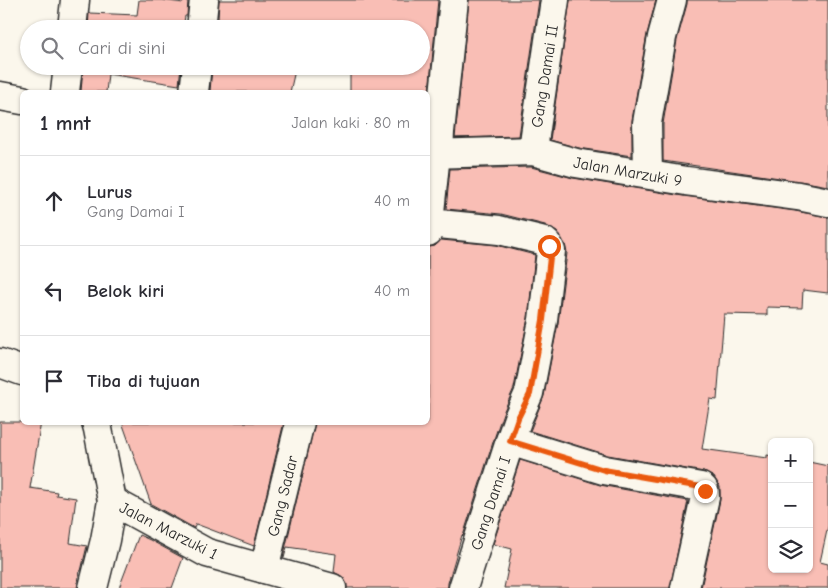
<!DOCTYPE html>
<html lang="id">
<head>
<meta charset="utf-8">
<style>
  :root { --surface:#fff; --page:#f2f2f3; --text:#2b2b33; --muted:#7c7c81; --line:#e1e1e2 }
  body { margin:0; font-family:"Comic Neue",sans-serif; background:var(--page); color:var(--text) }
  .controls { position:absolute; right:15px; bottom:15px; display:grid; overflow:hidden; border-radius:8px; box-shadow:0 1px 4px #0004 }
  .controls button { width:45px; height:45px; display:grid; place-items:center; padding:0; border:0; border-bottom:1px solid var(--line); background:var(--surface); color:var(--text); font:25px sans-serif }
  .stop { position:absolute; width:15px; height:15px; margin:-11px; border:4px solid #ea580c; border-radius:50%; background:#fff }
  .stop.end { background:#ea580c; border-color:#fff; box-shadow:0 1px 5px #0008 }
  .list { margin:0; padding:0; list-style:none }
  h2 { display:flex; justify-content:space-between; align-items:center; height:65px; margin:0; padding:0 20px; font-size:21px }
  h2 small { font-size:16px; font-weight:400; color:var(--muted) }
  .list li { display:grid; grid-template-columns:32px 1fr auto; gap:15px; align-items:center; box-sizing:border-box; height:90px; padding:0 20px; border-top:1px solid var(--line) }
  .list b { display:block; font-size:19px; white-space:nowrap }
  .list p { margin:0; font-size:16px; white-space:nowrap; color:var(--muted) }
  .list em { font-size:16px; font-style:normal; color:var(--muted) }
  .icon { flex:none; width:28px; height:28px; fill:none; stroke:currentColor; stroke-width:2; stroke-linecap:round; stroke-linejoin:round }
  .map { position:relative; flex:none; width:828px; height:588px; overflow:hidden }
  .search { position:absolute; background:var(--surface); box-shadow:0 1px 4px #0004; left:20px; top:20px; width:410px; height:55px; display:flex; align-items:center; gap:12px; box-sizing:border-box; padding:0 18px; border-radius:28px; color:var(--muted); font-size:19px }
  .panel { position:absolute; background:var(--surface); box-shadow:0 1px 4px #0004; left:20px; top:90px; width:410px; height:335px; border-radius:8px }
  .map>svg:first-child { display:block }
  .building { fill:#f9beb5; stroke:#2b2b2b }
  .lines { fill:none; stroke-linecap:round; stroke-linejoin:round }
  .street-casing { stroke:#2b2b2b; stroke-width:31 }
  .street { stroke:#fbf7ec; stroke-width:28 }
  .route { stroke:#ea580c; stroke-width:6 }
  .labels { text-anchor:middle; stroke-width:4.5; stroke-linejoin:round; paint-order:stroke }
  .street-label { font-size:16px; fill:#2b2b2b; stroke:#fbf7ec }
</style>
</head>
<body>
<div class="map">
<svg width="828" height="588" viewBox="0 0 828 588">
  <rect width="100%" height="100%" fill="#fbf7ec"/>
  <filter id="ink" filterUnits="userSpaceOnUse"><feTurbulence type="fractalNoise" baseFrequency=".02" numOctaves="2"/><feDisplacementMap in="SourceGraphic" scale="10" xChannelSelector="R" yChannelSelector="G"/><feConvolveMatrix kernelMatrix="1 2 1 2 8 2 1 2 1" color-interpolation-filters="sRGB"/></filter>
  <g filter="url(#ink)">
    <g class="building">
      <path d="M139 0H161L183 3V0H188L187 16H185L183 29H88L89 13 137 15Z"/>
      <path d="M219 0H438L428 102V92H350V66H421V29H284L218 20Z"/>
      <path d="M469 0H539L519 136 455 138Z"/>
      <path d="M570 0H656L647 34 632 120V156L579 148 550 140Z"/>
      <path d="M687 0H828V186L800 181 663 161V124L677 40 687 4Z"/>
      <path d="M83 66H181L179 85 108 74 106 92H81Z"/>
      <path d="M212 66H296L290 92H210Z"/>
      <path d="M531 167 573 178 683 196 795 211 828 217V293L803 290 802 308 767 307V315L724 314 717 400 710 399 702 449 767 458V455L772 456V569H809V462L828 466V526L820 562 828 564V588H701L720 500V487L714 477 704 472 608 455 530 431 544 396 558 323 567 253 565 244 557 232 545 225 501 214 446 209 450 169Z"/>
      <path d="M441 240 496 245 535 255 528 318 514 388 503 413 495 436 463 536 462 535 448 583V588H347V584L343 577 334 572 336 554 287 547 284 558H283L315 422H428V247L435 246Z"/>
      <path d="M0 422H41L30 488 57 492 56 495 76 498 70 543 87 546 81 571H80L77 588H0Z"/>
      <path d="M122 422H284L254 546 196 524 194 528 151 504Z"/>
      <path d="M520 460 600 485 688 501 670 588H504L512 549 493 544Z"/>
      <path d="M139 535 150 540 183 558 172 588H119Z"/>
    </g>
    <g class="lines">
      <defs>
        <g id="street">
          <path d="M72 29 75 0"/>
          <path d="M201 29 204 0"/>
          <path d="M65 92 68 66"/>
          <path d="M194 92 197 66"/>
          <path d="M0 96 22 100"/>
          <path d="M533 151 535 135 555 0"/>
          <path d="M439 153 440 132 454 0"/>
          <path d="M428 154 533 151 576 163 686 181 798 196 828 202"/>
          <path d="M648 174 647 123 662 37 672 0"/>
          <path d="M429 223 499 230 541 240C547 242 549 245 551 251L543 320 529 393 518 418 510 441 463 588"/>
          <path d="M428 232 436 153"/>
          <path d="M0 363 22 371"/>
          <path d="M510 441 604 470 701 487C705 489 705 492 705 497L685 588"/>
          <path d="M112 501 207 553 332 588"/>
          <path d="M264 569 300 422"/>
          <path d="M93 588 105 540 112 501 98 429 96 422"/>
        </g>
      </defs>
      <use href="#street" class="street-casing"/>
      <use href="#street" class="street"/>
    </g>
  </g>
  <g class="lines" filter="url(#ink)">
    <path class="route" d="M549 246 550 257 543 320 530 394 518 418 510 441 604 470 701 487 705 491"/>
  </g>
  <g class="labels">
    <g class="street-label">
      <text transform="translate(544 76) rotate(-81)" y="6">Gang Damai II</text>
      <text transform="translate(628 171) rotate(10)" y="6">Jalan Marzuki 9</text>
      <text transform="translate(282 496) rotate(-76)" y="6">Gang Sadar</text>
      <text transform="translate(490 503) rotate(-72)" y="6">Gang Damai I</text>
      <text transform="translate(169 530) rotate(27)" y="6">Jalan Marzuki 1</text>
    </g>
  </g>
</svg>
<div class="controls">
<button>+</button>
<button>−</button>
<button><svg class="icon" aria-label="layers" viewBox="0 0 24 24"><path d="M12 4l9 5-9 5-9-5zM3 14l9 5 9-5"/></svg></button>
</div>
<div class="stop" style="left:549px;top:246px"></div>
<div class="stop end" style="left:705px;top:491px"></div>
<div class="search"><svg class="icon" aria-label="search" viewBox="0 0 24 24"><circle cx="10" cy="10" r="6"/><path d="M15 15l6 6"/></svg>Cari di sini</div>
<section class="panel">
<h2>1 mnt<small>Jalan kaki · 80 m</small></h2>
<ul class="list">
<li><svg class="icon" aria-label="ahead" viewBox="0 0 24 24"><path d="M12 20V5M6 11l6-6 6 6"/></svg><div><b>Lurus</b><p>Gang Damai I</p></div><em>40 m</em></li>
<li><svg class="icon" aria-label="left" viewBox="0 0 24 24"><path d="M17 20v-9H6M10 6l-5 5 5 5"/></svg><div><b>Belok kiri</b></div><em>40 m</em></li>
<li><svg class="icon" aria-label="arrive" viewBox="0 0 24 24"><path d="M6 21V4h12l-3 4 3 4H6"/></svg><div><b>Tiba di tujuan</b></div></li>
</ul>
</section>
</div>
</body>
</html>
